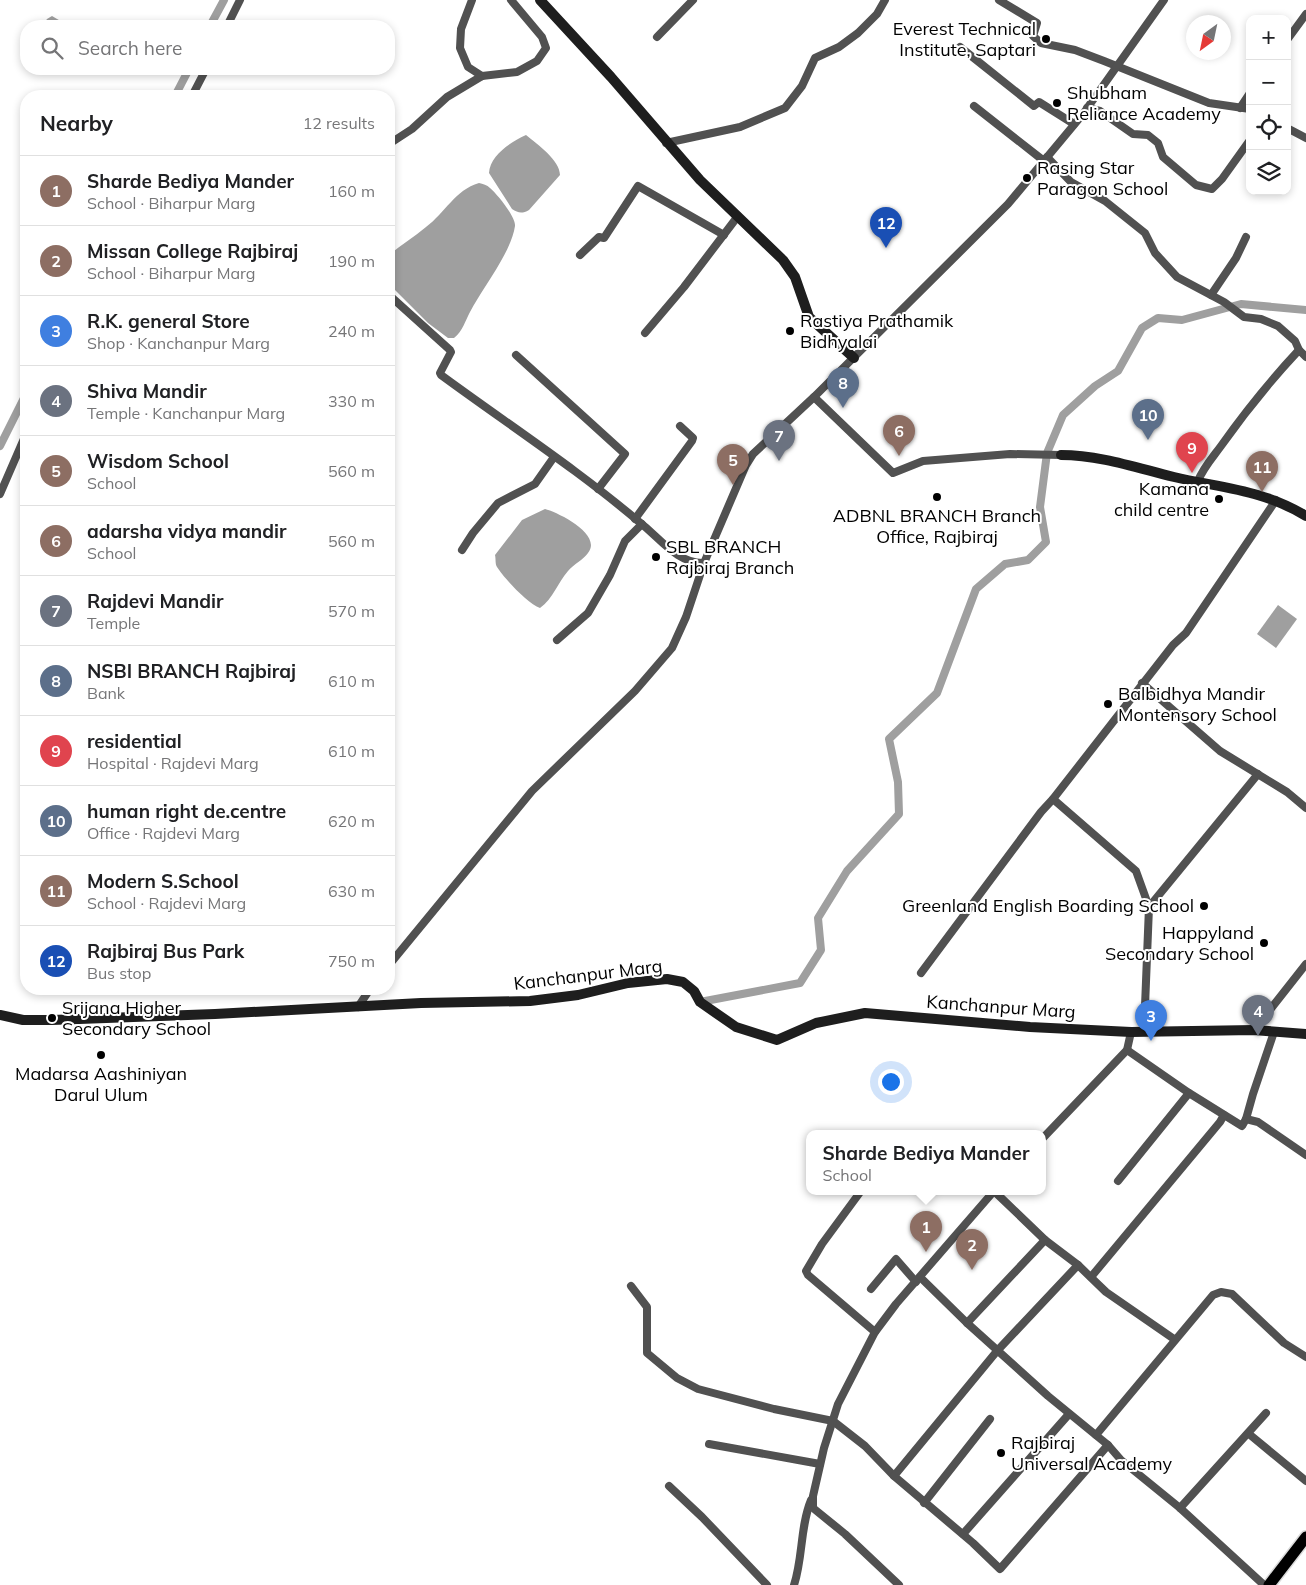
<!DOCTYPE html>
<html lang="en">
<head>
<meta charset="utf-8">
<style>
  :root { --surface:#fff; --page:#f2f2f2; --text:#202124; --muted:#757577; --line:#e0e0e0; --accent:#000 }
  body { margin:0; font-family:Mulish,sans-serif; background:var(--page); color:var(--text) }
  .controls { position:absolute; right:15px; top:15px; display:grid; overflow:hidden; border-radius:10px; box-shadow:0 2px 8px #0003 }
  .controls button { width:45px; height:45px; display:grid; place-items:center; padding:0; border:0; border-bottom:1px solid var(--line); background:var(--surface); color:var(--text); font:25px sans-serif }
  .compass { position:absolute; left:1186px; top:15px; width:45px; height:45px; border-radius:50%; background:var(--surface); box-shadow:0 2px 8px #0003; rotate:213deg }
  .you { position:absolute; left:890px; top:1081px; width:18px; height:18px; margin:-12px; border:4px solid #fff; border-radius:50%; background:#1a73e8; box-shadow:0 0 0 8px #1a73e833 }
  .badge { display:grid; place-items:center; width:32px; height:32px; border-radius:50%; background:var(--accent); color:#fff; font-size:16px; font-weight:700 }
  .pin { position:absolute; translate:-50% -41px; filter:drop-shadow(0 1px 2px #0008) }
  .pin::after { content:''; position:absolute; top:26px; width:18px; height:15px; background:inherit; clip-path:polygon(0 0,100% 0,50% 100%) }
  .popup { position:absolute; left:806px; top:1130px; width:240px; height:65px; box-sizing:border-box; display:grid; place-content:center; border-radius:10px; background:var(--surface); filter:drop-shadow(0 1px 4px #0005); font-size:16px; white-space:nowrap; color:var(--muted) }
  .popup b { font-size:19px; color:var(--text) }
  .popup::after { content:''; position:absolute; left:50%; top:100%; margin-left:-10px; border:10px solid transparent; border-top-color:var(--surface) }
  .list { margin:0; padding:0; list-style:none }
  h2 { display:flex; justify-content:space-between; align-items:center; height:65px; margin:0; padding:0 20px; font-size:21px }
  h2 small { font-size:16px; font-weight:400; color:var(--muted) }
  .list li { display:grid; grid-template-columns:32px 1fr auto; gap:15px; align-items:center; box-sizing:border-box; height:70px; padding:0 20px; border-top:1px solid var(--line) }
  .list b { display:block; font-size:19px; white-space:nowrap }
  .list p { margin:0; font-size:16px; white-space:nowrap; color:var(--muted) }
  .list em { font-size:16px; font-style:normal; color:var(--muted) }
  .icon { flex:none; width:28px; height:28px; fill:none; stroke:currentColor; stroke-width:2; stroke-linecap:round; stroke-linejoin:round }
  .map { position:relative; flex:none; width:1306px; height:1585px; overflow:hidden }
  .search { position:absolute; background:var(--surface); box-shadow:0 2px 8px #0003; left:20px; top:20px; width:375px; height:55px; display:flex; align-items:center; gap:12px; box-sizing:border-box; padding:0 18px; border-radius:20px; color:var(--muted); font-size:19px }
  .panel { position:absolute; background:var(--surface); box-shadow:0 2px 8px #0003; left:20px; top:90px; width:375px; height:905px; border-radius:20px }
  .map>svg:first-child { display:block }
  .water { fill:#9f9f9f }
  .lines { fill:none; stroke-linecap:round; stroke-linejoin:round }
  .canal { stroke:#9f9f9f; stroke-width:8 }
  .primary-casing { stroke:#dbdbdb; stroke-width:14 }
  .street { stroke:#515151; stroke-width:8 }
  .secondary { stroke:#1e1e1e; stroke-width:10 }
  .primary { stroke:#000; stroke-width:11 }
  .poi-dot { fill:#000; stroke:#fff; stroke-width:2 }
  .labels { text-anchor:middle; stroke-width:4; stroke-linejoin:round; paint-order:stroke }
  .poi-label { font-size:18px; fill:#000; stroke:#fff; text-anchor:start }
  .street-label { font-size:18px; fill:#000; stroke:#fff }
</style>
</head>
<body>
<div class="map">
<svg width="1306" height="1585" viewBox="0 0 1306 1585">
  <rect width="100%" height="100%" fill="#fff"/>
  <g class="water">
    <path d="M52 16 69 26H42L47 19Z"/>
    <path d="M526 135C537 144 560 160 560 175L529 210C522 214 518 213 512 209L489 173C490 155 511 142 526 135Z"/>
    <path d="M479 183C483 184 487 185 490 188 497 194 516 217 515 226 511 253 483 287 470 312 465 321 463 331 454 338H448L428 323 389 284V255C401 245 414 237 426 227 445 213 455 190 479 183Z"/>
    <path d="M545 509C557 512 603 534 588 553 583 560 574 564 568 571 558 582 553 599 540 608 528 604 504 578 497 567 495 564 496 559 495 555L522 520Z"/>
    <path d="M1278 605 1297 619 1276 648 1257 634Z"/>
  </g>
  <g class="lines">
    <g class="canal">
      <path d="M210 26 224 0"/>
      <path d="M175 96 189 69"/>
      <path d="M0 446 26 394"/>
      <path d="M700 1002 800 983 821 950 818 918 847 871 899 814 898 782 889 739 937 693 976 589 1005 564 1028 560 1046 542 1040 507 1047 453 1063 415 1095 386 1118 371 1142 328 1158 318 1182 320 1241 304 1306 310"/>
    </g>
    <defs>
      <path id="primary" d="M1269 1585 1306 1537"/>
    </defs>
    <use href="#primary" class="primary-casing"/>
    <g class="street">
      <path d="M472 0 461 29 460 48 468 67 482 76"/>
      <path d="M999 0 1037 23 1033 36 1041 43 1075 50 1104 61 1209 103 1250 109"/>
      <path d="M227 26 240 0"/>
      <path d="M657 37 693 0"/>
      <path d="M1287 40 1306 14"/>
      <path d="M960 47 1034 106 1039 102 1074 124"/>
      <path d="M192 96 206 69"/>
      <path d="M974 106 1044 161"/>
      <path d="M1087 108 1100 111 1133 134 1148 135 1158 143 1163 157 1196 185 1212 189 1222 179 1250 140"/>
      <path d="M1240 108 1250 93"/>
      <path d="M1287 128 1306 138"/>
      <path d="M666 143 740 127 785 108 802 86 815 58 839 47 858 33 877 14 885 0"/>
      <path d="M389 144 412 129 447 97 482 76 517 72 537 61 546 48 542 37 511 0"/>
      <path d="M1047 157 1071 182 1105 201 1145 233 1155 253 1177 277 1224 302 1244 317 1261 319 1278 326 1295 341 1299 350"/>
      <path d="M580 255 599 237 604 238 638 186 724 235"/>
      <path d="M389 295 450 350 451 352 440 373 441 375C509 425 580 471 644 526 661 540 679 564 704 563"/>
      <path d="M1211 295 1236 258 1246 237"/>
      <path d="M645 333 684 287 738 216"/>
      <path d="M516 355 625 454 598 489"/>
      <path d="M814 397 893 473 923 461 1010 454 1061 455"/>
      <path d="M1198 481C1203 468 1213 457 1221 446 1245 412 1271 380 1299 350L1306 357"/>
      <path d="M0 494 26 434"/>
      <path d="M635 519 692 441 693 438 680 426"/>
      <path d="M462 550 473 533 498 503 535 484 554 457"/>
      <path d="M557 640 588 613 610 575 625 541 642 524"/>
      <path d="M1142 683 1220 751 1287 792 1306 808"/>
      <path d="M1053 799 1136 871 1149 907 1144 1031"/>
      <path d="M1149 907 1258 774"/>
      <path d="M389 965 532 791 635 691 672 648 686 617 704 563 746 465 753 454 814 397 1008 204 1083 114 1164 0"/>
      <path d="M921 973 1041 812 1053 799 1173 645 1186 633 1276 500"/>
      <path d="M358 1007 370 989"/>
      <path d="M1254 1030 1306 964"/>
      <path d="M1127 1050 1189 1093 1242 1126 1246 1119 1258 1122 1306 1155"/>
      <path d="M1246 1119 1253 1094 1274 1032"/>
      <path d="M1042 1139 1127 1050 1131 1032"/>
      <path d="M1118 1181 1189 1093"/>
      <path d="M861 1191 822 1244 806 1271 808 1275 875 1332"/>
      <path d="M994 1191 1045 1240 1078 1265 1106 1292 1174 1339"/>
      <path d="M920 1277 967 1323 1048 1396 1108 1445 1121 1460 1180 1508 1264 1585"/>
      <path d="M1091 1277 1220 1122 1224 1115"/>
      <path d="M631 1286 647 1307V1353L677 1378 698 1389 774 1409 833 1421 865 1446 894 1476 973 1543 1000 1569 1108 1445"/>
      <path d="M871 1289 896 1259 916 1282"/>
      <path d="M967 1323 1045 1240"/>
      <path d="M1249 1434 1306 1481"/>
      <path d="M1096 1435 1213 1295 1221 1292 1232 1294 1284 1343 1306 1357"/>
      <path d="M709 1444 820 1464"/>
      <path d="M894 1476 997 1351 1078 1265"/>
      <path d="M669 1486 702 1517 767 1585"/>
      <path d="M924 1503 990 1419"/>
      <path d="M1180 1508 1266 1413"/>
      <path d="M963 1534 1069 1414"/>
      <path d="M794 1585C803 1558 800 1527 811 1500"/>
      <path d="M899 1585 845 1534 813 1508V1496L824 1448 838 1404 875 1332 896 1304 994 1191"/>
    </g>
    <g class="secondary">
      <path d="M540 0 611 77 700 180 783 260 795 277 809 317 854 358"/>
      <path d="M1061 455C1100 455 1137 468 1174 477 1221 488 1264 490 1306 516"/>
      <path d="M0 1015 23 1020H52L215 1014 421 1003 530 1001 578 995 628 983 667 979 683 982 694 991 700 1002 736 1027 777 1040 816 1023 865 1013 1030 1027 1131 1032 1254 1030 1306 1034"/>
    </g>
    <use href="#primary" class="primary"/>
  </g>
  <g class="poi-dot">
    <circle cx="1046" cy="39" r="5"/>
    <circle cx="1057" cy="103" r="5"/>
    <circle cx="1027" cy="178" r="5"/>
    <circle cx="790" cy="331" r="5"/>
    <circle cx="937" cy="497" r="5"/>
    <circle cx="1219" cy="499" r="5"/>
    <circle cx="656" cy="557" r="5"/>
    <circle cx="1108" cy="704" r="5"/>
    <circle cx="1204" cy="906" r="5"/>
    <circle cx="1264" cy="943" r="5"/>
    <circle cx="52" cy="1018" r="5"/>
    <circle cx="101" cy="1055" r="5"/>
    <circle cx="1001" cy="1453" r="5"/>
  </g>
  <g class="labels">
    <g class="poi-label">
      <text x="1036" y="35" text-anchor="end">Everest Technical<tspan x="1036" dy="21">Institute, Saptari</tspan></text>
      <text x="1067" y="99">Shubham<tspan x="1067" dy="21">Reliance Academy</tspan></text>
      <text x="1037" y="174">Rasing Star<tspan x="1037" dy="21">Paragon School</tspan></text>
      <text x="800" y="327">Rastiya Prathamik<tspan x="800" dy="21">Bidhyalai</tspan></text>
      <text x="1209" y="495" text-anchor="end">Kamana<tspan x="1209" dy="21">child centre</tspan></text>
      <text x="937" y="522" text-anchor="middle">ADBNL BRANCH Branch<tspan x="937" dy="21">Office, Rajbiraj</tspan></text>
      <text x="666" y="553">SBL BRANCH<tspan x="666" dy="21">Rajbiraj Branch</tspan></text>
      <text x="1118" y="700">Balbidhya Mandir<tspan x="1118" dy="21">Montensory School</tspan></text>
      <text x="1194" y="912" text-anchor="end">Greenland English Boarding School</text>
      <text x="1254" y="939" text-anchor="end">Happyland<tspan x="1254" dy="21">Secondary School</tspan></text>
      <text x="62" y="1014">Srijana Higher<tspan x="62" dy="21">Secondary School</tspan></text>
      <text x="101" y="1080" text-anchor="middle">Madarsa Aashiniyan<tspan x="101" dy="21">Darul Ulum</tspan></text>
      <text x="1011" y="1449">Rajbiraj<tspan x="1011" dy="21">Universal Academy</tspan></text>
    </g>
    <g class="street-label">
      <text transform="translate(588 975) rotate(-7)" y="6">Kanchanpur Marg</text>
      <text transform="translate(1001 1007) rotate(4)" y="6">Kanchanpur Marg</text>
    </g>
  </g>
</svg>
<div class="controls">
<button>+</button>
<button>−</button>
<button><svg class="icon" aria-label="locate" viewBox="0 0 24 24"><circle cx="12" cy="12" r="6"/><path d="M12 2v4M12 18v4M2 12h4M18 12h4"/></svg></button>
<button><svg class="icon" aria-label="layers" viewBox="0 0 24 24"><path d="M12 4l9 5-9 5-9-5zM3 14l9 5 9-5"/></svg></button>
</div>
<svg class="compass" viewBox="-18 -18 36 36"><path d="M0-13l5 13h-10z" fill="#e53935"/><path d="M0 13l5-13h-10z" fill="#757577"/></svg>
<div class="you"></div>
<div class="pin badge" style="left:926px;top:1252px;background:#8d6e63">1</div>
<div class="popup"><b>Sharde Bediya Mander</b>School</div>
<div class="pin badge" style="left:972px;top:1270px;background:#8d6e63">2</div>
<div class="pin badge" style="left:1151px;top:1041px;background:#3f7fe0">3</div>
<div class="pin badge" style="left:1258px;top:1036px;background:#6b7280">4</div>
<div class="pin badge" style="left:733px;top:485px;background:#8d6e63">5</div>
<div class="pin badge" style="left:899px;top:456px;background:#8d6e63">6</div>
<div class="pin badge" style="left:779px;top:461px;background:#6b7280">7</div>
<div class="pin badge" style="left:843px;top:408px;background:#5c6f8a">8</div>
<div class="pin badge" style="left:1192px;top:473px;background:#e0444e">9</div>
<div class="pin badge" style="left:1148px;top:440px;background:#5c6f8a">10</div>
<div class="pin badge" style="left:1262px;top:492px;background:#8d6e63">11</div>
<div class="pin badge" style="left:886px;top:248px;background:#1a4fb4">12</div>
<div class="search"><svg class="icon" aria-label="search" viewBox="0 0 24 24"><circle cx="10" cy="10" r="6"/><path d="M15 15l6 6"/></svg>Search here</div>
<section class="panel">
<h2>Nearby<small>12 results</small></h2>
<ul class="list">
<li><span class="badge" style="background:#8d6e63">1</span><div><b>Sharde Bediya Mander</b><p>School · Biharpur Marg</p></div><em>160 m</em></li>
<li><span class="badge" style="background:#8d6e63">2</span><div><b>Missan College Rajbiraj</b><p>School · Biharpur Marg</p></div><em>190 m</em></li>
<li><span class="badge" style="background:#3f7fe0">3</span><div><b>R.K. general Store</b><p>Shop · Kanchanpur Marg</p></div><em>240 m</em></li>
<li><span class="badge" style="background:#6b7280">4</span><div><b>Shiva Mandir</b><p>Temple · Kanchanpur Marg</p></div><em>330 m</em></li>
<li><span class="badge" style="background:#8d6e63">5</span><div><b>Wisdom School</b><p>School</p></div><em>560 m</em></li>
<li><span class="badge" style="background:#8d6e63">6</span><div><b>adarsha vidya mandir</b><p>School</p></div><em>560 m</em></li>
<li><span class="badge" style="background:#6b7280">7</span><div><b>Rajdevi Mandir</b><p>Temple</p></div><em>570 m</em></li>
<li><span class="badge" style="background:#5c6f8a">8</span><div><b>NSBI BRANCH Rajbiraj</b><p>Bank</p></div><em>610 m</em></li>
<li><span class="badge" style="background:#e0444e">9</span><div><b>residential</b><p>Hospital · Rajdevi Marg</p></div><em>610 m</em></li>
<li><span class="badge" style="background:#5c6f8a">10</span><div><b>human right de.centre</b><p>Office · Rajdevi Marg</p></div><em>620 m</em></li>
<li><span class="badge" style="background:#8d6e63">11</span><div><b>Modern S.School</b><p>School · Rajdevi Marg</p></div><em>630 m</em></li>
<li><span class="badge" style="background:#1a4fb4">12</span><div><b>Rajbiraj Bus Park</b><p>Bus stop</p></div><em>750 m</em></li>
</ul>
</section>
</div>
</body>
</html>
